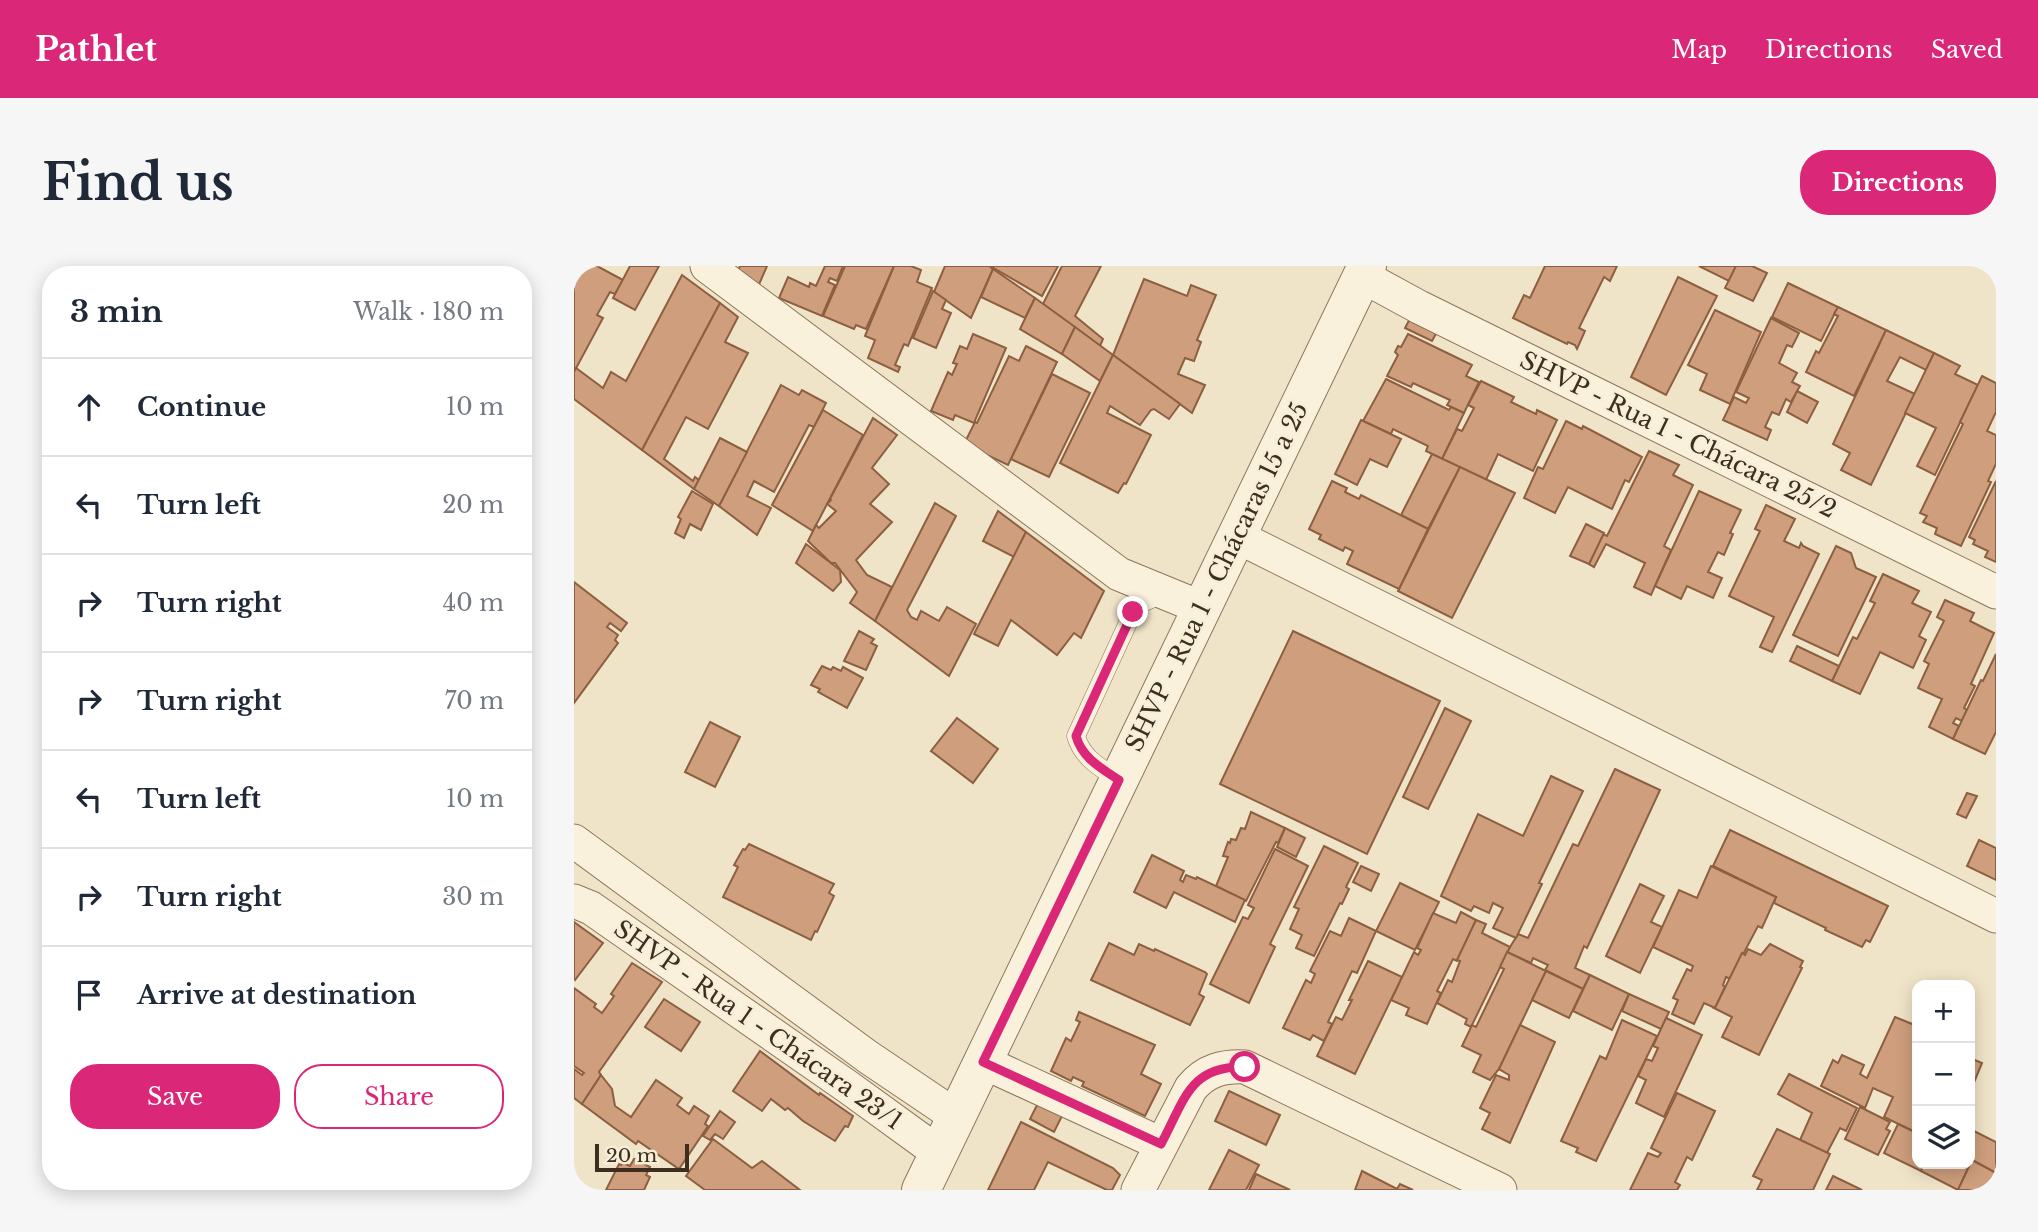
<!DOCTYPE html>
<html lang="en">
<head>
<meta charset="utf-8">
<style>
  :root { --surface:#fff; --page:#f6f6f7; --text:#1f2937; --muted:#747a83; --line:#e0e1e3; --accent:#db2777 }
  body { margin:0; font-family:"Libre Baskerville",serif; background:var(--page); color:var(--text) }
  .controls { position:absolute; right:21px; bottom:21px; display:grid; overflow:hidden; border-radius:14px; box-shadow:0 4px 18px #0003 }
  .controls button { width:63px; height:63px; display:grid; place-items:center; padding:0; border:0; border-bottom:2px solid var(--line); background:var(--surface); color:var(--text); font:35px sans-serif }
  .scale { position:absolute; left:21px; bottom:18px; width:94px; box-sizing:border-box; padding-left:7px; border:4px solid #3d2e20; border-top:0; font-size:19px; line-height:24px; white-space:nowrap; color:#3d2e20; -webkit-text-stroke:5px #f7eed8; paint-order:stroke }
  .stop { position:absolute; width:21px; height:21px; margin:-16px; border:5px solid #db2777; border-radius:50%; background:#fff }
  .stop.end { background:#db2777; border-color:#fff; box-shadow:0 2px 7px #0008 }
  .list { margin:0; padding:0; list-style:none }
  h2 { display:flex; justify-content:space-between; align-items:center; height:91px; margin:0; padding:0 28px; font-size:30px }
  h2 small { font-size:23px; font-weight:400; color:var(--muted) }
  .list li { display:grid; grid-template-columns:46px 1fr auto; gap:21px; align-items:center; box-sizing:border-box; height:98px; padding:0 28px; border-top:2px solid var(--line) }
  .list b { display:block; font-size:26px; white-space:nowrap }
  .list em { font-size:23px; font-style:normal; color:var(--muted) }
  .actions { display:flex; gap:14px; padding:21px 28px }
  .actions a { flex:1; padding:16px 0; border:2px solid var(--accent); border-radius:28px; text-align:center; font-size:24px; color:var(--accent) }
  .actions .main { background:var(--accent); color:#fff }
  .icon { flex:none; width:38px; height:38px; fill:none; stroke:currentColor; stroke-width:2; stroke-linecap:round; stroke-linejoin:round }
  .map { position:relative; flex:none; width:1422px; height:924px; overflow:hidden; border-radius:28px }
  header { display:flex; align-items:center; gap:42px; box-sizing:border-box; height:98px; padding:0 35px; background:var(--accent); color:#fff }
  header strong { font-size:33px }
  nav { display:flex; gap:38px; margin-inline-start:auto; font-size:24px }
  .intro { display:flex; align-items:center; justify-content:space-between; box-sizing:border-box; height:168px; padding:0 42px }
  h1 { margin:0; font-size:49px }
  .button { padding:18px 32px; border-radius:28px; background:var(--accent); color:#fff; font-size:24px; font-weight:700 }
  main { display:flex; gap:42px; padding:0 42px }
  aside { flex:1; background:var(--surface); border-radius:28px; box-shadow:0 4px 18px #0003 }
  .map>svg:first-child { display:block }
  .building { fill:#cf9f7d; stroke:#8d5f41; stroke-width:2 }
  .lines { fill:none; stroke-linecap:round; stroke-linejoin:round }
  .service-casing { stroke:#8d765c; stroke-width:19 }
  .minor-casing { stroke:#8d765c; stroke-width:35 }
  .tertiary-casing { stroke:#8d765c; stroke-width:40 }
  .service { stroke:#faf1dc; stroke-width:18 }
  .minor { stroke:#faf1dc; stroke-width:33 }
  .tertiary { stroke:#faf1dc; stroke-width:38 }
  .route { stroke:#db2777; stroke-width:9 }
  .labels { text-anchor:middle; stroke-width:5; stroke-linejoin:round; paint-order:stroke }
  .street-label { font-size:24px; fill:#3d2e20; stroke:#f7eed8 }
</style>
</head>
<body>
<header>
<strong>Pathlet</strong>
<nav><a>Map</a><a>Directions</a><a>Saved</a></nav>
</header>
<div class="intro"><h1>Find us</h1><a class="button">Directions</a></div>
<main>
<aside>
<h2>3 min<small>Walk · 180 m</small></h2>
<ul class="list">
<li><svg class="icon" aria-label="ahead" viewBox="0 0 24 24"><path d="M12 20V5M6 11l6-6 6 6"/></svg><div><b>Continue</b></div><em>10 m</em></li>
<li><svg class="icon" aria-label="left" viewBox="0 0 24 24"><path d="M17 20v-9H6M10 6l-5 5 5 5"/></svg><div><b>Turn left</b></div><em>20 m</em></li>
<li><svg class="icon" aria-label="right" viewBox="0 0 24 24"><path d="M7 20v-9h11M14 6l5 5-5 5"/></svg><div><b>Turn right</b></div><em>40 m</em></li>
<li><svg class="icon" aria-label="right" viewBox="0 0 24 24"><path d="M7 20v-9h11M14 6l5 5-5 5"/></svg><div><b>Turn right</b></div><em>70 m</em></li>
<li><svg class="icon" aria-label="left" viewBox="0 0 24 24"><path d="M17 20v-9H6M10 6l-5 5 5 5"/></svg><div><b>Turn left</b></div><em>10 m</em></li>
<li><svg class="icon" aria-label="right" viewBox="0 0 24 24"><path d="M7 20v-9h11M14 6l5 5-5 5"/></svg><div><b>Turn right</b></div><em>30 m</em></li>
<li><svg class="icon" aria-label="arrive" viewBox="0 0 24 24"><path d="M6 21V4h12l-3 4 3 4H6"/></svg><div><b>Arrive at destination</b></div></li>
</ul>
<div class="actions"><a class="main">Save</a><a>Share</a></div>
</aside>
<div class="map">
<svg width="1422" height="924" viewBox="0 0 1422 924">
  <rect width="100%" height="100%" fill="#f0e4c8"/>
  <g class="building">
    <path d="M0 0H23L49 14 41 28 36 26 23 49 29 52 0 106Z"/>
    <path d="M56 0H85L61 44 39 32Z"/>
    <path d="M166 0H193L183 23 163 8Z"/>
    <path d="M251 0H269L263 15 256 12 254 16 261 19 248 50 205 32 214 11 235 21 236 17 242 20Z"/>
    <path d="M271 0H320L292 63 282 59 280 63 249 50Z"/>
    <path d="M320 0H337L347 4 343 16 358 22 334 80 330 78 321 99 326 101 324 106 294 92 301 74 291 70Z"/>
    <path d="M371 0H415L419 3 397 52 360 26Z"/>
    <path d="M416 0H484L468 30Z"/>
    <path d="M488 0H527L501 50 529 73 526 80 469 38Z"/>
    <path d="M971 0H1043L1036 15 1030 11 1005 62 1011 65 1003 83 1001 79 994 76 993 78 939 52 950 29 956 32Z"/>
    <path d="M1125 0H1162L1155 15Z"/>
    <path d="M1162 0H1178L1193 7 1179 35 1151 22Z"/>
    <path d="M419 3 461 32 451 52 407 31Z"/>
    <path d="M108 9 146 37 68 184 0 133V106L2 102 29 122 37 106 52 115Z"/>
    <path d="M1104 11 1143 30 1092 129 1057 111Z"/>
    <path d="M570 13 613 30 617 19 642 29 623 74 627 76 620 95 611 92 604 108 631 119 618 147 539 89Z"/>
    <path d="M1214 17 1264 41 1247 75 1198 51Z"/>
    <path d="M359 25 372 34 368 43 377 47 362 82 339 72Z"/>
    <path d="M461 32 501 61 488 88 446 63Z"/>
    <path d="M146 37 164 51 151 76 174 87 134 163 112 151 90 193 119 215 121 211 125 214 120 223 68 184Z"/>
    <path d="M1264 41 1312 64 1280 130 1232 106 1242 85 1245 87 1264 50 1260 48Z"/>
    <path d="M1141 44 1187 66 1156 138 1126 124 1133 108 1114 99Z"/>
    <path d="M839 47 864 64 858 75 831 62Z"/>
    <path d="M1197 52 1225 67 1218 81 1213 79 1205 97 1223 107 1218 116 1226 120 1217 136 1212 133 1205 149 1198 146 1191 161 1197 164 1193 174 1149 154 1160 131 1172 137 1175 132 1162 126Z"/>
    <path d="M501 61 539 89 526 115 488 88Z"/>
    <path d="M1312 64 1360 87 1352 104 1326 91 1313 115 1341 128 1297 219 1267 204 1276 187 1259 178Z"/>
    <path d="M399 68 432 82 400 157 381 149 379 154 357 145 374 106 378 109 383 98 379 97 386 80 393 83Z"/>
    <path d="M834 68 898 99 892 110 905 116 890 147 873 139 876 134 839 117 837 121 813 110 824 89 821 86 824 80 827 81Z"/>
    <path d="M452 80 483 96 434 199 390 178 401 156 403 157 435 90 445 95Z"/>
    <path d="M1360 87 1386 100 1381 108 1404 119 1361 209 1343 200 1362 162 1331 147Z"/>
    <path d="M539 89 606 138 595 153 580 143 577 144 566 159 536 140 533 147 577 169 552 218 550 217 544 227 486 197Z"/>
    <path d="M478 108 516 127 475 211 437 193Z"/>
    <path d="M1408 110 1422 117V146L1413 165 1422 169V198L1414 215 1417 216 1387 280 1361 268 1363 262 1349 256 1353 250 1346 247 1389 158 1386 156Z"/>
    <path d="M812 113 875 144 877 141 890 147 868 193 852 185 854 180 819 163 817 168 789 155Z"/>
    <path d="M907 115 940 131 937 136 962 148 963 144 983 154 959 205 924 188 912 214 868 193 883 163 888 165 900 142 894 139Z"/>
    <path d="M207 119 225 129 228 124 252 137 240 161 235 159 200 226 180 215 173 230 197 242 183 269 145 240Z"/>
    <path d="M1223 125 1244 136 1233 157 1213 146Z"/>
    <path d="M249 144 289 169 239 265 198 239Z"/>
    <path d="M299 152 323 169 298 202 315 218 296 238 318 256 282 294 293 309 318 321 301 355 276 337 283 326 261 297H257L234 275 242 259 245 262 262 245 253 238 257 234 256 233Z"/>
    <path d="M787 154 827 173 813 201 796 193 783 219 761 208Z"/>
    <path d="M992 155 1008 163 1009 160 1068 191 1055 216 1051 214 1038 243 994 221 981 247 950 232 964 201 969 203Z"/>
    <path d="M146 172 173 186 145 240 120 223Z"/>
    <path d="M1075 185 1105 199 1099 209 1119 219 1090 280 1097 284 1077 329 1060 321 1071 297 1032 278 1020 301 1015 298 1029 268 1033 270Z"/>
    <path d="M858 188 886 201 854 263 827 249Z"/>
    <path d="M886 201 941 227 878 352 824 325Z"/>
    <path d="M758 215 773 222 771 226 785 233 787 229 854 263 825 323 773 298 779 285 771 281 769 285 745 273 747 269 735 263Z"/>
    <path d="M1422 215V296L1411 291 1414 285 1399 278 1401 274 1395 271Z"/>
    <path d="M118 225 139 238 127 264 116 258 110 272 101 267 107 253 104 251Z"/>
    <path d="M1125 225 1167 244 1156 267 1159 268 1150 289 1144 286 1134 306 1148 312 1139 332 1113 320 1107 333 1081 320Z"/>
    <path d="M361 237 382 250 333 344 337 351 343 354 347 345 365 355 373 341 402 358 375 410 301 355Z"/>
    <path d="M1192 239 1221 253 1210 275 1225 282 1227 277 1229 280 1245 288 1198 386 1186 381 1200 351 1155 330 1186 265 1181 263Z"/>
    <path d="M424 245 452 266 440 291 409 275Z"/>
    <path d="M1012 258 1030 267 1015 298 996 290Z"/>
    <path d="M452 266 530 325 507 372 500 367 483 389 437 354 424 380 400 368Z"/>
    <path d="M232 278 266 304 267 316 259 325 222 297Z"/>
    <path d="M1262 280 1277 287 1282 302 1302 311 1264 390 1219 369Z"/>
    <path d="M1309 308 1345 325 1338 337 1357 346 1345 370 1352 374 1339 402 1306 386 1286 428 1258 415 1279 371 1283 373 1301 337 1296 335Z"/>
    <path d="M0 316 53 357 47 365 36 357 33 361 44 369 41 374 44 377 0 437Z"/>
    <path d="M1371 334 1400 347 1396 355 1420 367 1397 418 1401 420 1390 442 1393 444 1388 455 1382 452 1379 457 1385 460 1379 473 1355 461 1368 433 1344 422 1355 398 1350 395 1370 355 1363 351Z"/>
    <path d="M285 365 300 373 297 377 303 380 292 404 270 395Z"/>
    <path d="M719 365 866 435 793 588 646 518Z"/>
    <path d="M1223 380 1265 400 1258 415 1216 395Z"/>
    <path d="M1422 388V466L1411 488 1379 473 1407 414 1409 415Z"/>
    <path d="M248 400 257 404 259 401 267 405 269 401 289 412 273 442 244 426 246 423 237 419Z"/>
    <path d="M871 442 897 455 854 543 829 531Z"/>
    <path d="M383 452 424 483 399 517 357 485Z"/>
    <path d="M136 456 166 471 141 521 111 506Z"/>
    <path d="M1041 503 1086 524 1013 682 1010 680 1001 702 1016 709 1009 723 971 704 974 699 959 692 957 697 933 686 944 668 954 672 999 578 1004 580Z"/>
    <path d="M977 510 1009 525 965 617 968 618 942 672 919 662 929 642 919 637 915 647 900 640 897 645 867 630 904 548 949 570Z"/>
    <path d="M1393 527 1403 530 1392 552 1383 548Z"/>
    <path d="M677 546 711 562 704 577 702 576 672 635 642 620 654 591 649 590 654 576 656 577 657 573 662 574 667 562 671 563Z"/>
    <path d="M711 562 731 572 722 591 703 581Z"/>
    <path d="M1156 564 1314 640 1296 676 1292 674 1288 681 1251 664 1252 662 1200 637 1202 631 1139 600Z"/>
    <path d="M1405 574 1422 582V614L1393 600Z"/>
    <path d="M175 578 260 618 255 627 260 630 243 666 241 665 237 674 149 631 164 601 160 599 169 583 171 584Z"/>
    <path d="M750 580 784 597 772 621 775 623 768 638 766 637 740 690 722 682 728 669 716 663 725 643 720 641Z"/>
    <path d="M701 583 734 600 696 678 701 681 675 737 636 718 669 651 674 653 680 642 674 639Z"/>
    <path d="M578 589 610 605 606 614 609 616 612 609 622 613 623 611 671 634 661 656 600 626 592 642 560 626Z"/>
    <path d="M787 600 805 608 797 625 779 616Z"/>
    <path d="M1137 600 1202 631 1188 662 1184 660 1156 713 1152 711 1149 719 1151 721 1141 742 1130 737 1120 758 1098 748 1104 734 1099 732 1113 703 1117 705 1119 700 1079 681 1105 624 1123 632Z"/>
    <path d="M826 617 865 636 841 684 802 665Z"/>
    <path d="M1066 618 1090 630 1077 656 1088 661 1066 707 1032 690Z"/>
    <path d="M887 646 902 654 883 695 879 693 863 725 867 727 853 758 832 749 835 742 817 734 840 686 844 689 847 684 843 682 859 647 882 657Z"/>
    <path d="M775 652 802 665 783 707 778 705 754 756 758 758 750 775 739 769 736 774 709 762 732 714 737 717 741 708 736 705 756 665 767 670Z"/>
    <path d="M902 654 912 658 908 667 936 681 897 761 891 758 893 753 863 737 874 714 878 716 886 695 883 694Z"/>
    <path d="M0 656 29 677 1 714 0 713Z"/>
    <path d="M535 677 560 689 565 678 580 685 581 683 631 706 633 708 625 728 630 731 616 759 517 714Z"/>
    <path d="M1196 678 1229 695 1226 701 1228 702 1185 789 1148 771 1158 751 1138 741 1141 742 1168 687 1171 689 1174 683 1187 689Z"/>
    <path d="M933 686 972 705 925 803 916 814 899 806 907 789 888 780 898 759 902 761 930 703 926 701Z"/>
    <path d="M794 695 828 711 781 808 743 790 762 751 768 754 778 734H775Z"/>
    <path d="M58 697 88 716 25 806 27 809 8 838 0 832V803L8 809 10 807 0 800V722L22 738 20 741 28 747 40 730 37 728Z"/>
    <path d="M972 705 1009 723 995 752 958 734Z"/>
    <path d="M1016 709 1055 728 1038 764 999 745Z"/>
    <path d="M1055 728 1095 746 1087 763 1048 745Z"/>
    <path d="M90 733 126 756 107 785 71 761Z"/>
    <path d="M505 746 581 779 567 808 587 818 571 850 508 820 510 816 499 811 497 815 477 805 492 772 497 775 506 756 502 754Z"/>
    <path d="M1321 751 1343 760V867L1310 851 1319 831 1299 822 1291 842 1247 820 1259 794 1264 797 1268 789 1290 799 1286 808 1293 812Z"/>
    <path d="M1092 752 1128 769 1090 851 1062 837 1072 814 1064 810 1072 793 1078 795 1084 782 1079 780Z"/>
    <path d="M1048 754 1083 770 1022 895 1002 886 1004 882 987 875 1026 790 1032 793Z"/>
    <path d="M946 759 981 776 936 877 908 863 916 847 906 842 922 809 935 814V809L925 803Z"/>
    <path d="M186 785 245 829 246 827 279 850 274 861 271 860 261 875 229 855 214 842 211 844 197 833 188 845 159 825Z"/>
    <path d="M1396 792 1408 797 1396 826Z"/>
    <path d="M1215 808 1283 842 1272 865 1266 862 1253 887 1226 874 1238 847 1204 828Z"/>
    <path d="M27 809 38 823 41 840 57 851 82 814 108 832 103 839 115 848 120 840 135 850 131 858 134 860 105 903 64 875 62 878 8 838Z"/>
    <path d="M655 825 706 849 692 879 641 855Z"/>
    <path d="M1103 827 1141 845 1118 894 1113 891 1101 916 1106 919 1103 924H1056L1074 887 1084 891 1087 887 1077 882Z"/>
    <path d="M464 837 488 850 480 866 456 853Z"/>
    <path d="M1286 841 1316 856 1312 863 1316 865 1304 889 1271 873Z"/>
    <path d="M146 845 161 856 149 873 141 868 136 874 129 870Z"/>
    <path d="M447 856 539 902 546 909 538 924H533L474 896 460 924H414Z"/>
    <path d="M1324 858 1343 867V898H1351L1347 905 1310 887Z"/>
    <path d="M1203 863 1256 888 1239 924H1183L1188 914 1179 910Z"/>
    <path d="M1396 863 1422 876V907L1396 893Z"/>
    <path d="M139 873 178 902 188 895 226 924H131L112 910Z"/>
    <path d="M655 884 685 899 672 924H635Z"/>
    <path d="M60 893 76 901 72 909 76 911 70 924H32L45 898 47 899 49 897 56 900Z"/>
    <path d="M1396 893 1398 894 1384 924 1347 905 1351 898H1396Z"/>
    <path d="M1398 894 1422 907V924H1384Z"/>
    <path d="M788 905 823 923 826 918 839 924H781Z"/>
    <path d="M682 908 716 924H675Z"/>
    <path d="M1259 910 1288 924H1252Z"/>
  </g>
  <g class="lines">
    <defs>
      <path id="service" d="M545 514C527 502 508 492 502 470L559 346 568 337 591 327"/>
      <g id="minor">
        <path d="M133 0 545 308 628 342"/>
        <path d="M788 10 845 41 1422 326"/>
        <path d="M662 270 1422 650"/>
        <path d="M0 575 294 791 383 851"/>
        <path d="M0 635 17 642 274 821 365 887"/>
        <path d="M409 796 587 878"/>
        <path d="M564 924 617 822C632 804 649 800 671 801L926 924"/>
      </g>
      <path id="tertiary" d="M347 924 793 0"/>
    </defs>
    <use href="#service" class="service-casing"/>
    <use href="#minor" class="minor-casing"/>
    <use href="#tertiary" class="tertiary-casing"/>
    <use href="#service" class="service"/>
    <use href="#minor" class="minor"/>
    <use href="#tertiary" class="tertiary"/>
  </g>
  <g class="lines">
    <path class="route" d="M559 346 502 470C508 492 527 502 545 514L409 796 587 878C610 836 615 799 671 801"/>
  </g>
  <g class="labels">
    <g class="street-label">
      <text transform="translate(1104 169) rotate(26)" y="8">SHVP - Rua 1 - Chácara 25/2</text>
      <text transform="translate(643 311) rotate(-64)" y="8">SHVP - Rua 1 - Chácaras 15 a 25</text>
      <text transform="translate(184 759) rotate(35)" y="8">SHVP - Rua 1 - Chácara 23/1</text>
    </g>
  </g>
</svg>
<div class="controls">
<button>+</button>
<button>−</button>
<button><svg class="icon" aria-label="layers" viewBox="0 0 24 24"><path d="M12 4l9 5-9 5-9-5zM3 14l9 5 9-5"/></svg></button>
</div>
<div class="scale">20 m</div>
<div class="stop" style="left:671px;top:801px"></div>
<div class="stop end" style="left:559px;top:346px"></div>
</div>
</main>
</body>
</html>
